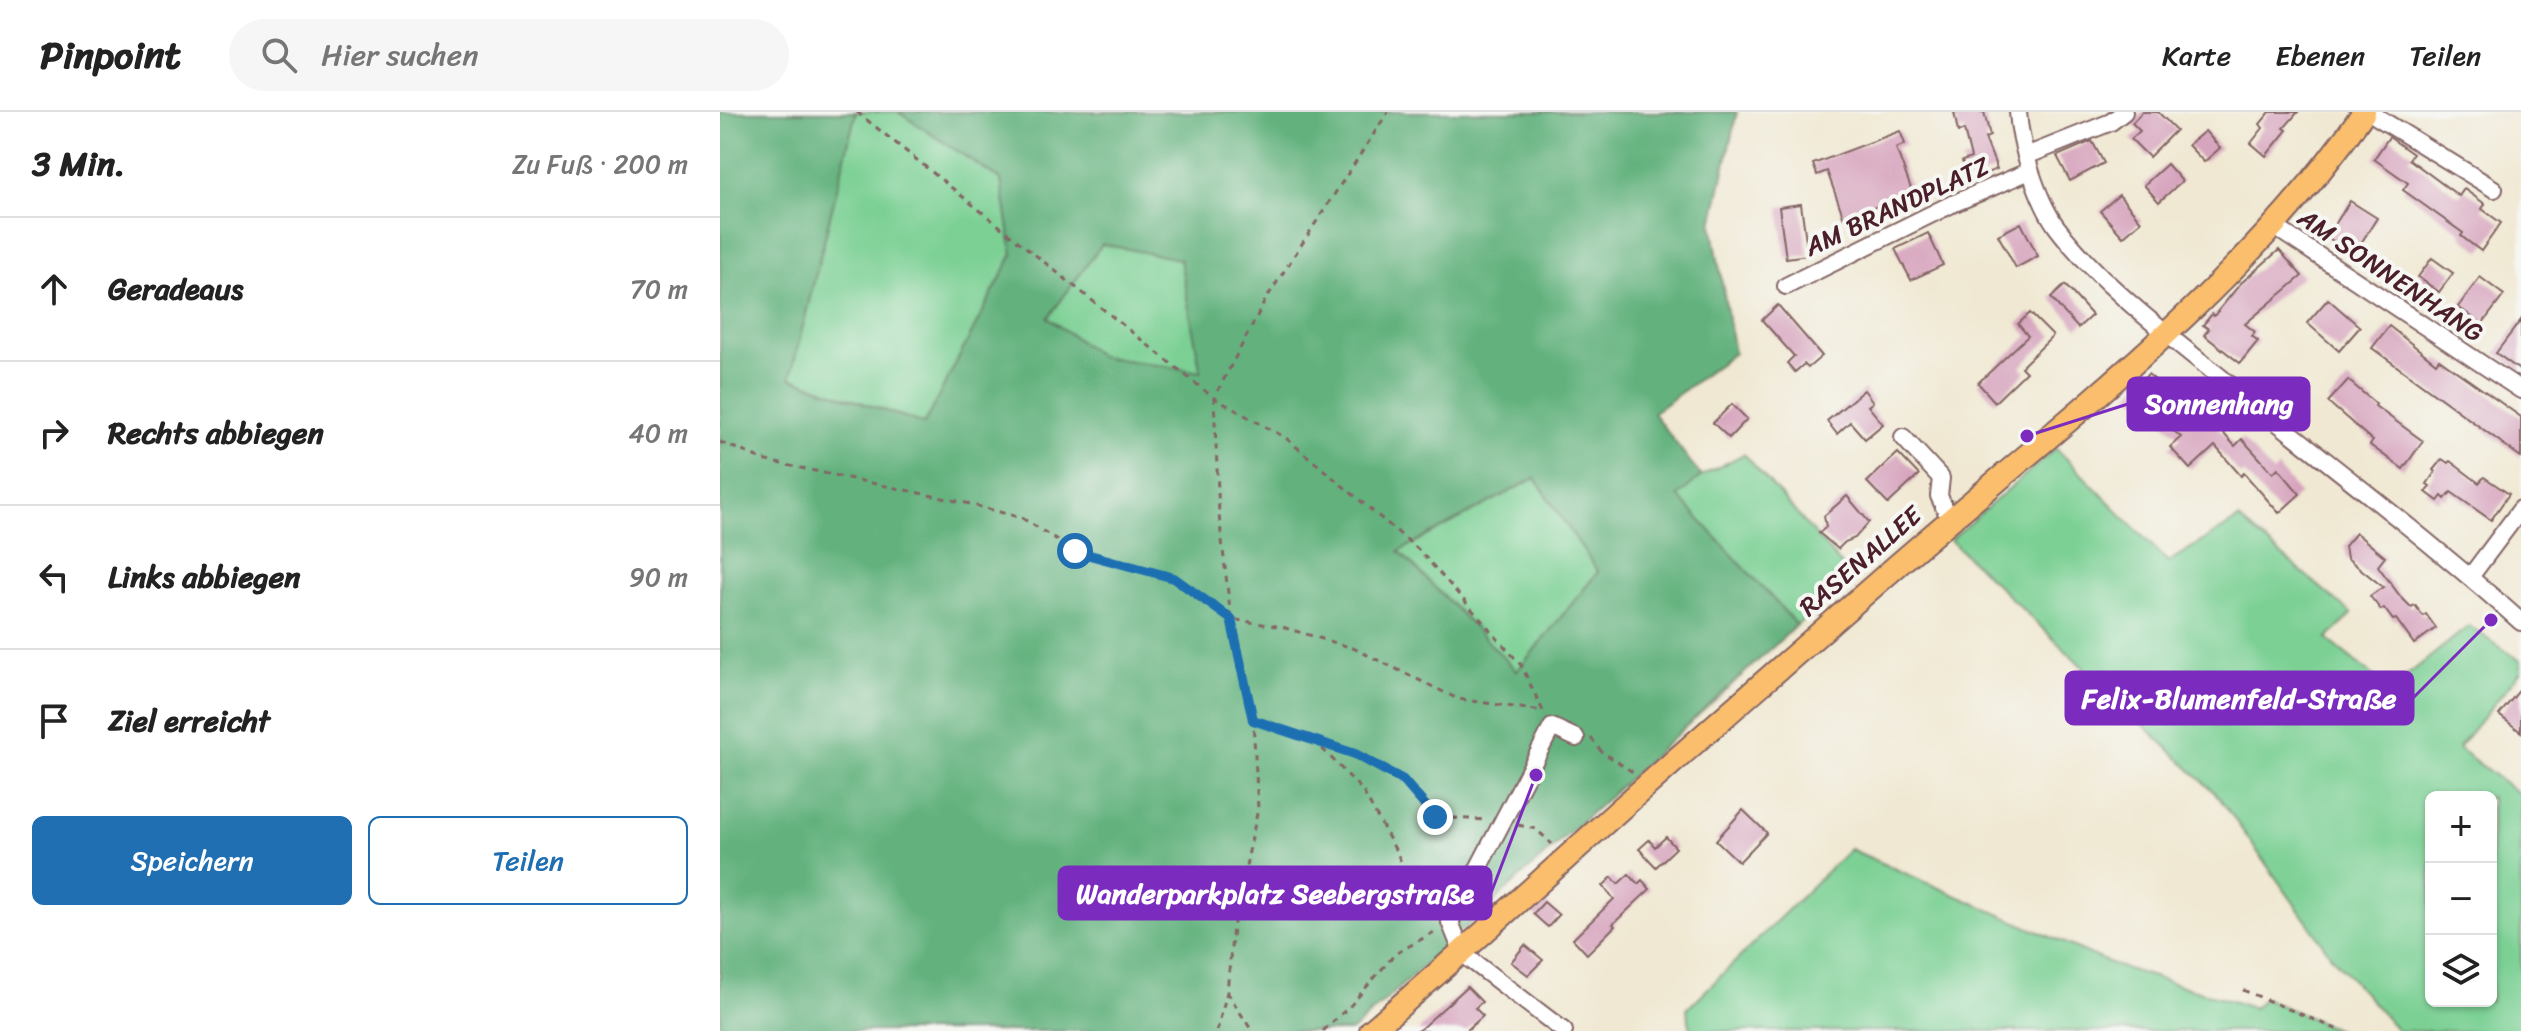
<!DOCTYPE html>
<html lang="de">
<head>
<meta charset="utf-8">
<style>
  :root { --surface:#fff; --page:#f6f6f6; --text:#222; --muted:#767676; --line:#e0e0e0; --accent:#1f6fb2 }
  body { margin:0; font-family:Sriracha,sans-serif; background:var(--page); color:var(--text) }
  .controls { position:absolute; right:24px; bottom:24px; display:grid; overflow:hidden; border-radius:12px; box-shadow:0 2px 6px #0004 }
  .controls button { width:72px; height:72px; display:grid; place-items:center; padding:0; border:0; border-bottom:2px solid var(--line); background:var(--surface); color:var(--text); font:40px sans-serif }
  .stop { position:absolute; width:24px; height:24px; margin:-18px; border:6px solid #1f6fb2; border-radius:50%; background:#fff }
  .stop.end { background:#1f6fb2; border-color:#fff; box-shadow:0 2px 8px #0008 }
  .list { margin:0; padding:0; list-style:none }
  h2 { display:flex; justify-content:space-between; align-items:center; height:104px; margin:0; padding:0 32px; font-size:34px }
  h2 small { font-size:26px; font-weight:400; color:var(--muted) }
  .list li { display:grid; grid-template-columns:52px 1fr auto; gap:24px; align-items:center; box-sizing:border-box; height:144px; padding:0 32px; border-top:2px solid var(--line) }
  .list b { display:block; font-size:30px; white-space:nowrap }
  .list em { font-size:26px; font-style:normal; color:var(--muted) }
  .actions { display:flex; gap:16px; padding:24px 32px }
  .actions a { flex:1; padding:18px 0; border:2px solid var(--accent); border-radius:12px; text-align:center; font-size:28px; color:var(--accent) }
  .actions .main { background:var(--accent); color:#fff }
  .icon { flex:none; width:44px; height:44px; fill:none; stroke:currentColor; stroke-width:2; stroke-linecap:round; stroke-linejoin:round }
  .map { position:relative; flex:none; width:1801px; height:919px; overflow:hidden }
  header { display:flex; align-items:center; gap:48px; box-sizing:border-box; height:112px; padding:0 40px; background:var(--surface); border-bottom:2px solid var(--line) }
  header strong { font-size:38px }
  nav { display:flex; gap:44px; margin-inline-start:auto; font-size:28px }
  .search { width:560px; height:72px; background:var(--page); display:flex; align-items:center; gap:20px; box-sizing:border-box; padding:0 28px; border-radius:44px; color:var(--muted); font-size:30px }
  main { display:flex }
  aside { flex:1; background:var(--surface) }
  .map>svg:first-child { display:block }
  .green { fill:#7bd094; stroke:#627860; stroke-width:2; fill-rule:evenodd }
  .forest { fill:#64b27e; stroke:#576854; stroke-width:2; fill-rule:evenodd }
  .building { fill:#d7a4be }
  .lines { fill:none; stroke-linecap:round; stroke-linejoin:round }
  .minor-casing { stroke:#846565; stroke-width:20 }
  .major-casing { stroke:#846565; stroke-width:26 }
  .path { stroke:#846565; stroke-width:3; stroke-dasharray:6 6; stroke-linecap:butt }
  .minor { stroke:#fff; stroke-width:16 }
  .major { stroke:#fabe6d; stroke-width:22 }
  .route { stroke:#1f6fb2; stroke-width:10 }
  .labels { text-anchor:middle; stroke-width:8; stroke-linejoin:round; paint-order:stroke }
  .street-label { font-size:26px; fill:#4a1f2b; stroke:#f6f6f2 }
  .leader { fill:none; stroke:#7b2cbf; stroke-width:3 }
  .callout-dot { fill:#7b2cbf; stroke:#f6f6f2; stroke-width:3 }
  .callout { fill:#7b2cbf; stroke:#7b2cbf; stroke-width:3 }
  .callout-label { font-size:28px; text-anchor:middle; font-weight:bold; fill:#fff }
</style>
</head>
<body>
<header>
<strong>Pinpoint</strong>
<div class="search"><svg class="icon" aria-label="search" viewBox="0 0 24 24"><circle cx="10" cy="10" r="6"/><path d="M15 15l6 6"/></svg>Hier suchen</div>
<nav><a>Karte</a><a>Ebenen</a><a>Teilen</a></nav>
</header>
<main>
<aside>
<h2>3 Min.<small>Zu Fuß · 200 m</small></h2>
<ul class="list">
<li><svg class="icon" aria-label="ahead" viewBox="0 0 24 24"><path d="M12 20V5M6 11l6-6 6 6"/></svg><div><b>Geradeaus</b></div><em>70 m</em></li>
<li><svg class="icon" aria-label="right" viewBox="0 0 24 24"><path d="M7 20v-9h11M14 6l5 5-5 5"/></svg><div><b>Rechts abbiegen</b></div><em>40 m</em></li>
<li><svg class="icon" aria-label="left" viewBox="0 0 24 24"><path d="M17 20v-9H6M10 6l-5 5 5 5"/></svg><div><b>Links abbiegen</b></div><em>90 m</em></li>
<li><svg class="icon" aria-label="arrive" viewBox="0 0 24 24"><path d="M6 21V4h12l-3 4 3 4H6"/></svg><div><b>Ziel erreicht</b></div></li>
</ul>
<div class="actions"><a class="main">Speichern</a><a>Teilen</a></div>
</aside>
<div class="map">
<svg width="1801" height="919" viewBox="0 0 1801 919">
  <rect width="100%" height="100%" fill="#f6f6f2"/>
  <filter id="ink" filterUnits="userSpaceOnUse"><feTurbulence type="fractalNoise" baseFrequency=".0125" numOctaves="2"/><feDisplacementMap in="SourceGraphic" scale="16" xChannelSelector="R" yChannelSelector="G"/><feConvolveMatrix kernelMatrix="1 2 1 2 8 2 1 2 1" color-interpolation-filters="sRGB"/></filter>
  <filter id="wash" filterUnits="userSpaceOnUse"><feTurbulence type="fractalNoise" baseFrequency=".006" numOctaves="4" result="noise"/><feDisplacementMap in="SourceGraphic" scale="32" xChannelSelector="R" yChannelSelector="G"/><feGaussianBlur stdDeviation="1.8" result="paint"/><feColorMatrix in="noise" values="0 0 0 0 0 0 0 0 0 0 0 0 0 0 0 0 0 1.4 0 .05"/><feComposite in="paint" operator="in"/></filter>
  <g filter="url(#wash)">
    <rect width="100%" height="100%" fill="#f0e8d2"/>
    <g class="green">
      <path d="M136 0H178L281 68 293 142 205 312 70 266Z"/>
      <path d="M382 132 460 147 481 261 380 244 328 206Z"/>
      <path d="M1336 336 1448 450 1519 407 1632 502 1607 527 1670 577 1749 514 1801 549V559L1738 636 1801 683V919H1678L1612 845 1498 684 1230 428ZM1711 685H1771V889H1711Z"/>
      <path d="M1024 342 1134 467 1077 513 957 384 981 364Z"/>
      <path d="M815 366 878 460 797 560 679 439Z"/>
      <path d="M1130 737 1397 854 1534 896 1544 886 1620 919H971L967 897Z"/>
    </g>
    <path class="forest" d="M0 0H136L70 266 204 312 293 142 281 68 178 0H1017L992 112 1014 241 933 301 981 364 958 384 1077 513 632 919H0ZM382 132 460 147 481 260 380 244 328 206ZM815 366 878 460 797 559 679 439Z"/>
    <g id="blocks">
      <g class="building">
        <path d="M1234 0H1264L1270 24 1265 26 1277 57 1249 68 1242 49 1251 46 1244 18 1238 20Z"/>
        <path d="M1422 0H1438L1456 18 1429 45 1411 27 1420 19 1412 11Z"/>
        <path d="M1550 0H1578L1564 16 1567 18 1546 44 1531 31 1543 16 1540 12Z"/>
        <path d="M1180 19 1185 32 1176 36 1193 82 1124 106 1107 59 1097 63 1093 52Z"/>
        <path d="M1485 19 1500 36 1484 50 1468 33Z"/>
        <path d="M1669 25 1693 42 1689 47 1739 84 1744 77 1765 92 1762 97 1781 111 1761 139 1741 124 1743 121 1683 78 1688 71 1654 47Z"/>
        <path d="M1372 29 1384 51 1350 69 1337 44Z"/>
        <path d="M1447 52 1462 69 1439 90 1424 73Z"/>
        <path d="M1399 83 1421 109 1403 125 1380 99Z"/>
        <path d="M1630 89 1657 106 1634 142 1607 125Z"/>
        <path d="M1081 92 1088 143 1066 146 1059 95Z"/>
        <path d="M1301 111 1318 144 1296 156 1278 123Z"/>
        <path d="M1208 121 1223 153 1191 168 1175 137Z"/>
        <path d="M1559 138 1582 164 1525 212 1535 220 1532 224 1538 229 1520 251 1484 223 1489 217 1483 213 1492 202 1494 204 1520 172Z"/>
        <path d="M1712 146 1733 161 1719 180 1698 165Z"/>
        <path d="M1760 165 1784 183 1762 212 1738 195Z"/>
        <path d="M1345 173 1372 203 1358 216 1331 186Z"/>
        <path d="M1608 187 1640 215 1619 239 1587 211Z"/>
        <path d="M1058 193 1102 244 1088 256 1084 252 1075 260 1067 251 1074 244 1042 208Z"/>
        <path d="M1310 201 1333 224 1301 255 1306 260 1275 290 1258 271 1308 224 1298 212Z"/>
        <path d="M1801 208V259L1776 241Z"/>
        <path d="M1669 214 1716 251 1719 247 1801 305V345L1652 236Z"/>
        <path d="M1428 262 1474 301 1480 296 1515 334 1522 327 1553 361 1558 356 1580 382 1559 401 1524 361 1521 364 1495 334 1470 357 1450 335 1461 325 1410 282Z"/>
        <path d="M1628 268 1656 292 1655 294 1703 329 1683 357 1650 333 1653 329 1608 290Z"/>
        <path d="M1144 278 1153 290 1148 294 1163 312 1145 327 1130 310 1117 322 1107 309Z"/>
        <path d="M1012 292 1027 307 1009 326 993 311Z"/>
        <path d="M1178 341 1199 363 1168 392 1147 370Z"/>
        <path d="M1722 347 1728 351 1730 349 1759 371 1764 365 1789 382 1771 408 1731 380 1725 387 1722 384 1718 389 1706 380 1710 374 1707 372 1715 360 1713 358Z"/>
        <path d="M1127 384 1149 410 1135 426 1125 430 1118 437 1099 421 1106 415 1104 404Z"/>
        <path d="M1636 421 1665 445 1658 454 1680 484 1691 495 1695 493 1703 504 1706 502 1716 516 1694 532 1676 507 1673 508 1664 496 1661 498 1650 484 1663 475 1627 446 1625 434Z"/>
        <path d="M1801 576V620L1779 603Z"/>
        <path d="M1023 698 1047 721 1019 750 996 728Z"/>
        <path d="M946 725 956 736 936 755 919 737 929 728 935 735Z"/>
        <path d="M909 762 918 772 922 768 930 777 893 812 895 814 867 842 853 827 894 787 883 774 892 765 898 772Z"/>
        <path d="M824 790 839 803 828 815 813 802Z"/>
        <path d="M805 833 823 848 808 863 791 850Z"/>
        <path d="M747 875 762 890 755 896 763 904 746 919H698Z"/>
      </g>
    </g>
  </g>
  <g filter="url(#ink)">
    <use href="#blocks" fill-opacity="0" stroke="#846565" stroke-width="2"/>
    <g class="lines">
      <defs>
        <g id="minor">
          <path d="M1298 0C1300 33 1317 87 1336 114 1380 173 1453 227 1510 273 1608 351 1708 427 1801 510"/>
          <path d="M1649 0 1774 77"/>
          <path d="M1306 44 1391 10 1404 0"/>
          <path d="M1555 115 1801 278"/>
          <path d="M1066 174 1230 93 1310 59"/>
          <path d="M1183 325 1221 366 1219 384 1230 408"/>
          <path d="M1750 465 1801 397"/>
          <path d="M844 919 743 842 730 810 832 615 856 626"/>
        </g>
        <path id="major" d="M651 919C717 863 781 805 845 747 947 654 1052 563 1156 472 1325 323 1515 187 1644 0"/>
      </defs>
      <use href="#minor" class="minor-casing"/>
      <use href="#major" class="major-casing"/>
      <g class="path">
        <path d="M137 0 494 286 566 326 700 439 801 553 824 601"/>
        <path d="M0 330 47 349 242 390 302 406 355 439 454 466 511 507 562 515 633 536 738 587 822 599"/>
        <path d="M533 608 635 642 683 668 715 705 767 708"/>
        <path d="M871 626 881 639 914 661"/>
        <path d="M594 628 642 678 676 739 694 777 719 800"/>
        <path d="M798 713 816 717 832 732"/>
        <path d="M1523 878 1621 919"/>
        <path d="M507 880 532 919"/>
        <path d="M497 919 507 880 513 815 538 697 533 608 511 507 499 403 494 286 546 187 668 0"/>
        <path d="M603 919 631 893 675 842 716 819"/>
      </g>
      <use href="#minor" class="minor"/>
      <use href="#major" class="major"/>
    </g>
  </g>
  <g class="lines" filter="url(#ink)">
    <path class="route" d="M355 439 454 466 511 507 533 608 635 642 683 668 715 705"/>
  </g>
  <g class="labels">
    <g class="street-label">
      <text transform="translate(1177 94) rotate(-25)" y="9">AM BRANDPLATZ</text>
      <text transform="translate(1671 163) rotate(34)" y="9">AM SONNENHANG</text>
      <text transform="translate(1140 449) rotate(-41)" y="9">RASENALLEE</text>
    </g>
  </g>
  <path class="leader" d="M1307 324L1408 292M1771 508L1693 586M816 663L771 781"/>
  <g class="callout-dot">
    <circle cx="1307" cy="324" r="8"/>
    <circle cx="1771" cy="508" r="8"/>
    <circle cx="816" cy="663" r="8"/>
  </g>
  <g class="callout">
    <rect x="1408" y="266" width="181" height="52" rx="8"/>
    <rect x="1346" y="560" width="347" height="52" rx="8"/>
    <rect x="339" y="755" width="432" height="52" rx="8"/>
  </g>
  <g class="callout-label">
    <text x="1499" y="301">Sonnenhang</text>
    <text x="1519" y="596">Felix-Blumenfeld-Straße</text>
    <text x="555" y="791">Wanderparkplatz Seebergstraße</text>
  </g>
</svg>
<div class="controls">
<button>+</button>
<button>−</button>
<button><svg class="icon" aria-label="layers" viewBox="0 0 24 24"><path d="M12 4l9 5-9 5-9-5zM3 14l9 5 9-5"/></svg></button>
</div>
<div class="stop" style="left:355px;top:439px"></div>
<div class="stop end" style="left:715px;top:705px"></div>
</div>
</main>
</body>
</html>
